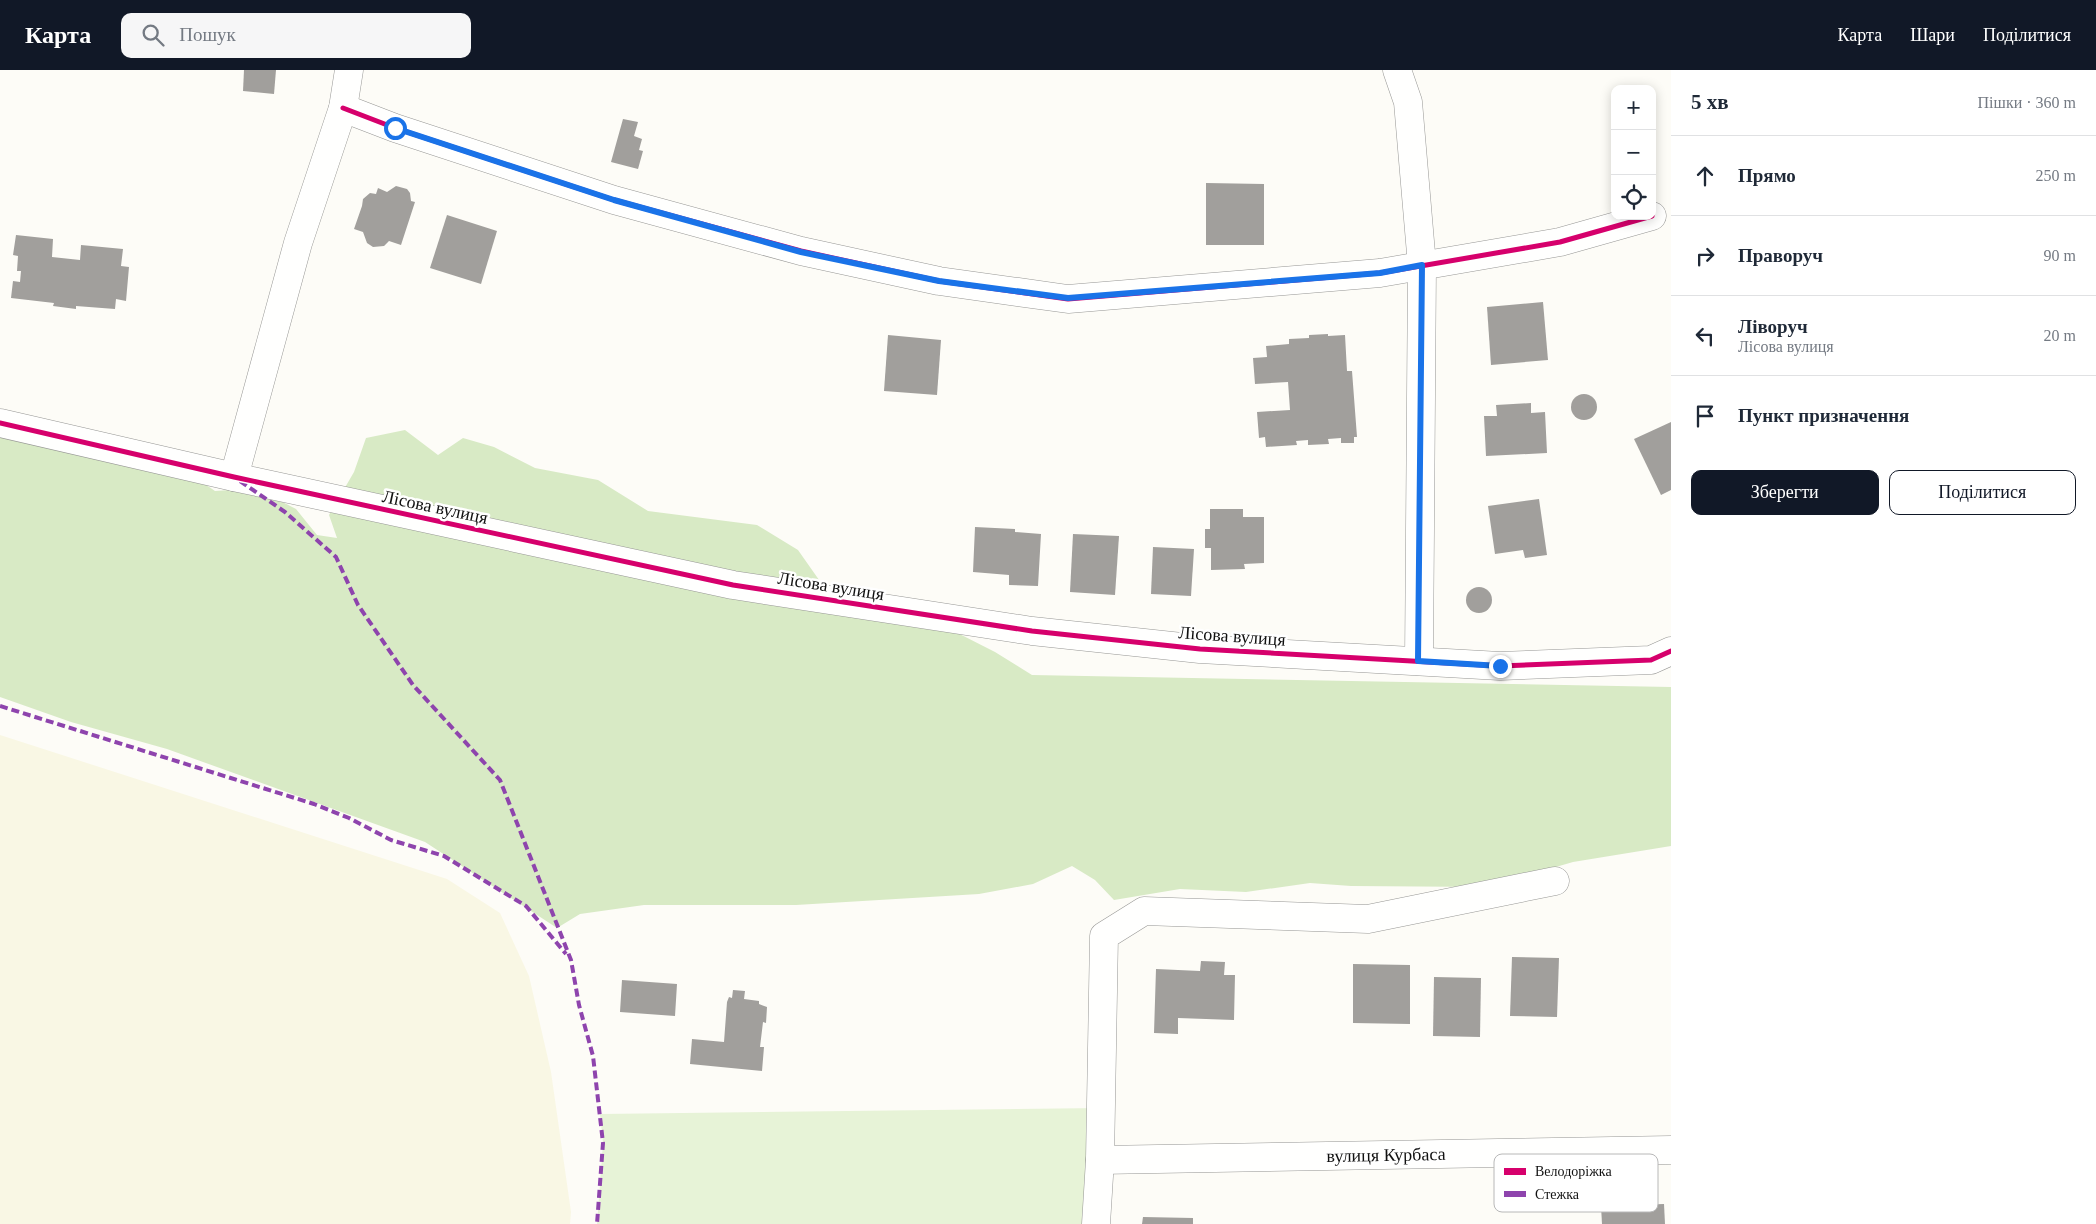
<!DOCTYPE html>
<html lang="uk">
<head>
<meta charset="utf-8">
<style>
  :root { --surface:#fff; --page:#f6f6f7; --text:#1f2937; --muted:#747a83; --line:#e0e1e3; --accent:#111827 }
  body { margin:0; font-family:Georgia,serif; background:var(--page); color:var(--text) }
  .controls { position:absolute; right:15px; top:15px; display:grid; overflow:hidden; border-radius:10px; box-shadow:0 2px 12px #0003 }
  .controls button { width:45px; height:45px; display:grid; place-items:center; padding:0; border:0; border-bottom:1px solid var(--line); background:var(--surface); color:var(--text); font:25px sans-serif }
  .stop { position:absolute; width:15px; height:15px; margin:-11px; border:4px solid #1a73e8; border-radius:50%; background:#fff }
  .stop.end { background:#1a73e8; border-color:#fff; box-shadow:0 1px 5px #0008 }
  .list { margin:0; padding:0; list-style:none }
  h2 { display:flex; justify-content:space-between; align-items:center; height:65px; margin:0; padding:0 20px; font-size:21px }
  h2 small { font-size:16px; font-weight:400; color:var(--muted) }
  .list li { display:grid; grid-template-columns:32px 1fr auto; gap:15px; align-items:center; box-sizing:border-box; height:80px; padding:0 20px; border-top:1px solid var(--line) }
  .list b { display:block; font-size:19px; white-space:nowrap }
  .list p { margin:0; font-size:16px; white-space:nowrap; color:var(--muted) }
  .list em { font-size:16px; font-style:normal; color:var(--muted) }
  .actions { display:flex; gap:10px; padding:15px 20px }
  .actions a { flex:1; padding:11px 0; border:1px solid var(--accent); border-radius:10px; text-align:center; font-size:18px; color:var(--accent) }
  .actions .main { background:var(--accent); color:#fff }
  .icon { flex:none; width:28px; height:28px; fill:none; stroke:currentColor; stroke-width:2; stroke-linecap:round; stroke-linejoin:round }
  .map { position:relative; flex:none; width:1671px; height:1154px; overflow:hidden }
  header { display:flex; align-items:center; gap:30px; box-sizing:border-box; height:70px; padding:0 25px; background:var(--accent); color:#fff }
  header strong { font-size:24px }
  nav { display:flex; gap:28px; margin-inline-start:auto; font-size:18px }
  .search { width:350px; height:45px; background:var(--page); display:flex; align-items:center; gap:12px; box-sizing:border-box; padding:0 18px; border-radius:10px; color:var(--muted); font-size:19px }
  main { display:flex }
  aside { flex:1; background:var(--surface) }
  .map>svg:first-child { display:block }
  .farmland { fill:#f9f7e4 }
  .green { fill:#e7f3d7 }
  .forest { fill:#d8eac5 }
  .building { fill:#a19f9c }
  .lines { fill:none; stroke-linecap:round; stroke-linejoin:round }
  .minor-casing { stroke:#979795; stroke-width:29 }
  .minor { stroke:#fffffe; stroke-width:28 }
  .quiet { stroke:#8e44ad; stroke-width:4; stroke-dasharray:8 4; stroke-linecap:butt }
  .cycleway-casing { stroke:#fff; stroke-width:8 }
  .cycleway { stroke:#d6006c; stroke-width:5 }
  .route { stroke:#1a73e8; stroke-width:6 }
  .labels { text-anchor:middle; stroke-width:5; stroke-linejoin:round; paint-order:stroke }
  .street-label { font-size:18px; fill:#111; stroke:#fff }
  .key { fill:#fff; stroke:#b8b8b8; stroke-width:1 }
  .key-label { font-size:14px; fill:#111 }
</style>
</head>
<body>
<header>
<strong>Карта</strong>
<div class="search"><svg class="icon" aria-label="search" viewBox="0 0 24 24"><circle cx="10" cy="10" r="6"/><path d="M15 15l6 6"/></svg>Пошук</div>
<nav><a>Карта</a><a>Шари</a><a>Поділитися</a></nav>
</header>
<main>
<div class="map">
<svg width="1671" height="1154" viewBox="0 0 1671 1154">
  <rect width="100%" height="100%" fill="#fdfcf7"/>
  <path class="farmland" d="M0 665 447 809 500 843 529 906 551 1002 571 1142 570 1154H0Z"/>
  <path class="green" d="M1101 1038 1096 1154H597L603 1073 600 1044Z"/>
  <path class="forest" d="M0 350 196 408 215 421 245 419 271 426 296 439 317 465 337 468 329 445 354 402 366 368 405 360 438 385 463 368 494 377 535 398 598 410 648 441 757 455 798 480 824 517 930 549 995 582 1032 605 1671 617V776L1573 792 1487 817 1351 816 1310 813 1246 822 1180 819 1114 830 1095 810 1072 796 1033 814 979 824 796 835H644L580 844 557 858 425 772 167 679 71 652 0 627Z"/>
  <g class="building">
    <path d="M244 0H276L274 24 243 21Z"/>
    <path d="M623 49 638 52 634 66 642 69 639 80 643 81 638 99 611 92Z"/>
    <path d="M1206 113 1264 114V175H1206Z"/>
    <path d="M396 116 407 119 410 123 411 131 415 132 401 175 389 171 384 176 373 177 367 173 363 162 354 159 362 136 363 129 370 123 376 124 378 118 387 122Z"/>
    <path d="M447 145 497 161 481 214 430 198Z"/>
    <path d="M16 165 53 169 52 187 80 190 81 175 123 179 121 196 129 197 126 231 116 229 115 239 76 236V239L53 236 54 233 11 228 13 211 20 212 21 201H17L18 186 13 185Z"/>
    <path d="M1543 232 1548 290 1491 295 1487 237Z"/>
    <path d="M1328 264V266L1345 265 1347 301H1352L1357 367H1354V373H1341V368L1328 369 1329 374 1308 375V370L1296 371 1297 375 1266 377 1265 367 1259 368 1257 342 1290 340 1288 312 1255 314 1253 288 1267 287 1266 276 1289 274V269L1309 268V265Z"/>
    <path d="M888 265 941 270 937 325 884 321Z"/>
    <circle cx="1584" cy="337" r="13"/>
    <path d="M1531 333V343L1545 342 1547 383 1486 386 1484 346H1497L1496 335Z"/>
    <path d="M1671 352V420L1661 425 1634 369Z"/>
    <path d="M1539 429 1547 485 1525 488 1523 480 1495 484 1488 436Z"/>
    <path d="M1210 439H1243V447H1264V493L1244 494 1245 499 1211 500V478H1205V459H1210Z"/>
    <path d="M975 457 1015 459V462L1041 464 1038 516 1009 515V505L973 502Z"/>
    <path d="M1073 464 1119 466 1115 525 1070 522Z"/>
    <path d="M1153 477 1194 479 1191 526 1151 524Z"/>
    <circle cx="1479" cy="530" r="13"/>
    <path d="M1512 887 1559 888 1557 947 1510 946Z"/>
    <path d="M1201 891 1225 892 1224 905H1235L1234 950 1178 948V964L1154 963 1156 899 1200 901Z"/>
    <path d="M1353 894 1410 895V954L1353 953Z"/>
    <path d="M1434 907 1481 908 1480 967 1433 966Z"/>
    <path d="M622 910 677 914 675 946 620 942Z"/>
    <path d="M733 920 745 921 744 929 759 931V934L767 937 766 953 763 952 760 977H764L762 1001 690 994 692 969 724 972 727 932 729 927 732 928Z"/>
    <path d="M1664 1134 1665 1154H1602L1601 1136Z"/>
    <path d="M1143 1147 1193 1148V1154H1142Z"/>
  </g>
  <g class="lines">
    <defs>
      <g id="minor">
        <path d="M1397 0 1408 32 1422 195 1419 591"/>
        <path d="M343 38 395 58 614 130 801 181 939 211 1068 229 1380 203 1560 172 1652 146"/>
        <path d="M0 353 234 407 733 515 1032 561 1200 579 1500 596 1651 590 1671 581"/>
        <path d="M234 407 298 173 343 38 349 0"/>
        <path d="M1100 1090 1671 1080"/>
        <path d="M1096 1154 1100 1090 1104 866 1144 841 1368 849 1555 811"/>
      </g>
    </defs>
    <use href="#minor" class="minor-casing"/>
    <use href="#minor" class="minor"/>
    <g class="quiet">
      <path d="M240 411 285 442 336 487 358 535 413 615 500 710 571 890 579 935 593 986 603 1073 597 1154"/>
      <path d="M0 636 314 734 349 748 391 770 444 786 526 836 566 884"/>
    </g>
    <defs>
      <g id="cycleway">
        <path d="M343 38 395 58 614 130 801 181 939 211 1068 229 1380 203 1560 172 1652 146"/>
        <path d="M0 353 234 407 733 515 1032 561 1200 579 1500 596 1651 590 1671 581"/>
      </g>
    </defs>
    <use href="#cycleway" class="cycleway-casing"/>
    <use href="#cycleway" class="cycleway"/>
  </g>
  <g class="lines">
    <path class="route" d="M395 58 614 130 801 182 939 211 1068 228 1380 203 1422 195 1418 591 1500 596"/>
  </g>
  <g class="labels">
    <g class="street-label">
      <text transform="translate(435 437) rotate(12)" y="6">Лісова вулиця</text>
      <text transform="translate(831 516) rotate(9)" y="6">Лісова вулиця</text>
      <text transform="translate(1232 566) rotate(4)" y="6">Лісова вулиця</text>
      <text transform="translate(1386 1085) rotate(-1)" y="6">вулиця Курбаса</text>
    </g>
  </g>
  <rect x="1494" y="1084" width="164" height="58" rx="8" class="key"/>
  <rect x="1504" y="1098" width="22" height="7" fill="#d6006c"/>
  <rect x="1504" y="1121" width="22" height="6" fill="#8e44ad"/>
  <g class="key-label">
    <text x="1535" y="1106">Велодоріжка</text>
    <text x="1535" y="1129">Стежка</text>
  </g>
</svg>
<div class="controls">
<button>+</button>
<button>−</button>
<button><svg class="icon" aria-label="locate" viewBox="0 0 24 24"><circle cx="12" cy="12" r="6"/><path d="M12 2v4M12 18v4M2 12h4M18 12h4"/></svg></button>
</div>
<div class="stop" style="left:395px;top:58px"></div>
<div class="stop end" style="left:1500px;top:596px"></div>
</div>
<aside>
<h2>5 хв<small>Пішки · 360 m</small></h2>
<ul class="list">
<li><svg class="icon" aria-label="ahead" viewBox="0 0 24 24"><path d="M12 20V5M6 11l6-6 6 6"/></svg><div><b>Прямо</b></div><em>250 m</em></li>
<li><svg class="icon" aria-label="right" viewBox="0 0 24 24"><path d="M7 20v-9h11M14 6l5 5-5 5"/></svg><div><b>Праворуч</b></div><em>90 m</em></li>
<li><svg class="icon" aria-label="left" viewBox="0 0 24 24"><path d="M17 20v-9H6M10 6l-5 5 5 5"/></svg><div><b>Ліворуч</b><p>Лісова вулиця</p></div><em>20 m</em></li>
<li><svg class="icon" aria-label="arrive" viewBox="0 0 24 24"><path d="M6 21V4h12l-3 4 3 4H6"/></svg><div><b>Пункт призначення</b></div></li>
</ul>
<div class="actions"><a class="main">Зберегти</a><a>Поділитися</a></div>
</aside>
</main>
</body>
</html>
